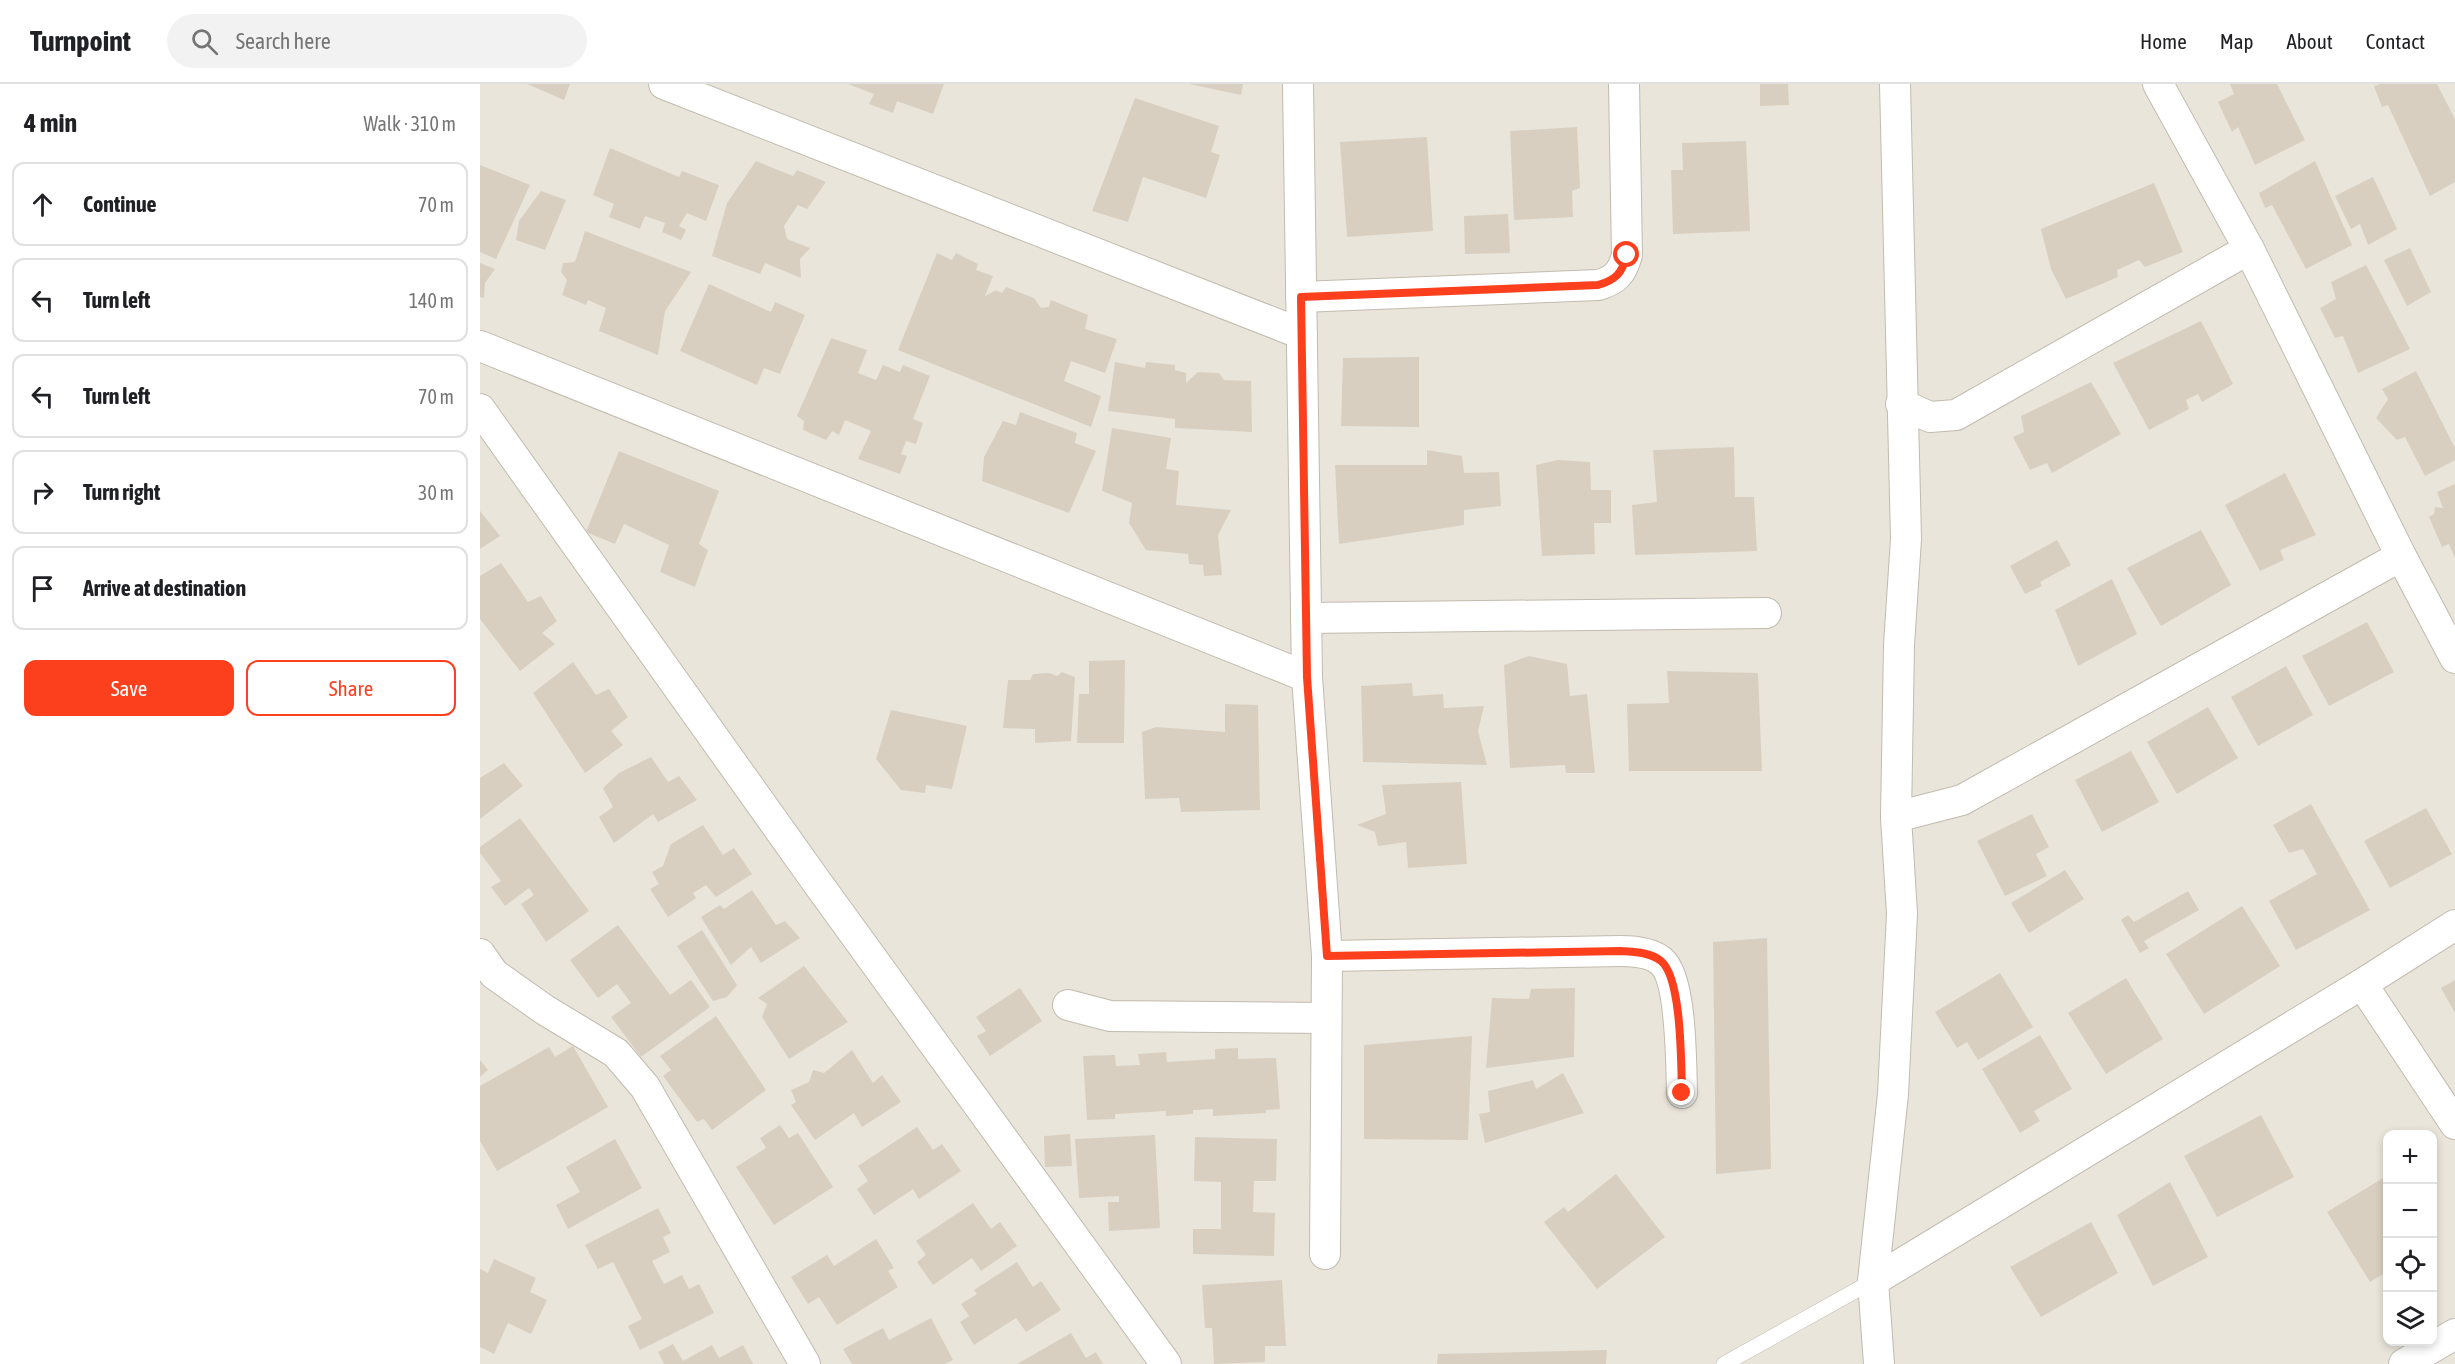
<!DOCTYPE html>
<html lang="en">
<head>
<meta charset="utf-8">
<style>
  :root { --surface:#fff; --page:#f2f2f2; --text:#202124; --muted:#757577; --line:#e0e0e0; --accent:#fc3f1d }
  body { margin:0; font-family:"Asap Condensed",sans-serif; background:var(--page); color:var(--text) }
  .controls { position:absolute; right:18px; bottom:18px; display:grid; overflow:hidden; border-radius:12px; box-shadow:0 3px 9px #0003 }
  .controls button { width:54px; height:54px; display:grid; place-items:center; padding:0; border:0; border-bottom:2px solid var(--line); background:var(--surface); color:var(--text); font:30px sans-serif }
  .stop { position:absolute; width:18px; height:18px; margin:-14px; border:4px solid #fc3f1d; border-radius:50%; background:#fff }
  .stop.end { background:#fc3f1d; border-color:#fff; box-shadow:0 2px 6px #0008 }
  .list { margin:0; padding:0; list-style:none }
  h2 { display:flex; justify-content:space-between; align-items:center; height:78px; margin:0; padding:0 24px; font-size:26px }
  h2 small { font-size:20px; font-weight:400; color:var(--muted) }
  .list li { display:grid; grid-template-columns:39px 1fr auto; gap:18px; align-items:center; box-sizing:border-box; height:84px; margin:0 12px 12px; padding:0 12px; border:2px solid var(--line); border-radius:12px }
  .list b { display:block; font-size:22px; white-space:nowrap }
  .list em { font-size:20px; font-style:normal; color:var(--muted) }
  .actions { display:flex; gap:12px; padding:18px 24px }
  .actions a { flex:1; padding:14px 0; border:2px solid var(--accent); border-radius:12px; text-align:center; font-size:21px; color:var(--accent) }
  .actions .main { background:var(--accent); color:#fff }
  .icon { flex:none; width:33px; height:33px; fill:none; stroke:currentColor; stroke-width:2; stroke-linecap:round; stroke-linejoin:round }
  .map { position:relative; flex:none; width:1975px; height:1280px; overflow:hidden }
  header { display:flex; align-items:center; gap:36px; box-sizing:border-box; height:84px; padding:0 30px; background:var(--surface); border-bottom:2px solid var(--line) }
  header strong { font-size:28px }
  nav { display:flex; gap:33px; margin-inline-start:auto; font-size:21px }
  .search { width:420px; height:54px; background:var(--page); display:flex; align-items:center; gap:15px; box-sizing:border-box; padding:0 21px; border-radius:33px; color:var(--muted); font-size:22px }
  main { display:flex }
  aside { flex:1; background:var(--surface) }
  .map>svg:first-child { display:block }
  .residential { fill:#eae5da; fill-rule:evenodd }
  .building { fill:#d8cfc1 }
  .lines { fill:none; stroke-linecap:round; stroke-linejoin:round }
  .lane-casing { stroke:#c2bbae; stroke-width:16 }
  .street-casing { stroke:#c2bbae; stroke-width:32 }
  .lane { stroke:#fff; stroke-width:15 }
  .street { stroke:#fff; stroke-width:30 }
  .route { stroke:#fc3f1d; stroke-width:8 }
</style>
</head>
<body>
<header>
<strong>Turnpoint</strong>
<div class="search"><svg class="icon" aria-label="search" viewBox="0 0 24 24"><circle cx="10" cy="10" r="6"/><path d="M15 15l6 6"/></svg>Search here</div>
<nav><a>Home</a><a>Map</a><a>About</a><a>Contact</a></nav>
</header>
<main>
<aside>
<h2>4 min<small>Walk · 310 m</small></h2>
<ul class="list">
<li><svg class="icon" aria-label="ahead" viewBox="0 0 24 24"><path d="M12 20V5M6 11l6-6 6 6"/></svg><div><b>Continue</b></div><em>70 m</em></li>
<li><svg class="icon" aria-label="left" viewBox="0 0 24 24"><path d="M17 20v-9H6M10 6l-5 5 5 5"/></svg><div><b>Turn left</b></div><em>140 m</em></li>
<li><svg class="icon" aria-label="left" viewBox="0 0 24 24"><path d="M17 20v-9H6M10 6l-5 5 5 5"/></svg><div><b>Turn left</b></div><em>70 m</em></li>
<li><svg class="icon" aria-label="right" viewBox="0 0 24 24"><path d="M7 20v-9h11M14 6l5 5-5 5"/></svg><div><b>Turn right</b></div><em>30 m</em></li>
<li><svg class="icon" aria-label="arrive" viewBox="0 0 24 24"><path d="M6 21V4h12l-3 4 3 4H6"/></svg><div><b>Arrive at destination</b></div></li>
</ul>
<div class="actions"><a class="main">Save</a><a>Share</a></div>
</aside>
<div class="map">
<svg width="1975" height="1280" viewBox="0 0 1975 1280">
  <rect width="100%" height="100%" fill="#f6f3ec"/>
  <path class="residential" d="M0 0H1975V1280H0ZM1908 1050H1952V1258H1908Z"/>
  <g class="building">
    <path d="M47 0H90L84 16Z"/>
    <path d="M368 0H464L453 30 417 17 413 29 389 20 394 10Z"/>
    <path d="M709 0H763L761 11Z"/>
    <path d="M1280 0H1308L1309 21 1280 22Z"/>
    <path d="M1750 0H1797L1825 56 1775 81 1758 43 1752 48 1738 18 1754 10Z"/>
    <path d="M1900 0H1957L1975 35V98L1950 112 1908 21 1902 23 1894 2Z"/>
    <path d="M655 14 739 42 731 68 740 71 726 114 663 93 648 138 612 127Z"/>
    <path d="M1097 43 1100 104 1092 107 1093 133 1034 136 1030 47Z"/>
    <path d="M947 53 953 147 867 153 860 58Z"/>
    <path d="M1266 57 1270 147 1193 150 1191 86H1203L1202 59Z"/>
    <path d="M130 64 199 93 202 87 239 101 226 137 207 129 199 142 206 146 201 156 182 148 185 139 165 132 160 145 129 133 134 120 113 111Z"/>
    <path d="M276 77 313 92 317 86 346 98 327 125 318 121 304 142 307 155 330 164 320 175 321 194 285 179 280 190 232 172 247 119Z"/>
    <path d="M1835 77 1872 161 1826 185 1792 121 1785 124 1779 109Z"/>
    <path d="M0 81 50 101 16 175 0 168Z"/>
    <path d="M1893 93 1917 145 1888 161 1880 140 1871 145 1855 112Z"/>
    <path d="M1674 99 1703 168 1665 183 1659 176 1637 186 1638 193 1586 215 1571 185 1561 145Z"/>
    <path d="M61 107 86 116 65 166 36 156 39 137Z"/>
    <path d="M1028 130 1030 169 985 170 984 132Z"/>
    <path d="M105 147 211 188 185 227 178 271 119 247 126 224 108 216 106 221 82 211 87 196 81 188 83 179 95 178Z"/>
    <path d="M1930 164 1951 208 1927 222 1904 176Z"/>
    <path d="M457 169 472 176 476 169 498 180 496 186 513 192 505 212 516 206 522 209 526 203 554 214 561 224 569 223 571 216 608 231 605 245 637 255 625 289 591 277 584 297 621 312 611 343 418 266Z"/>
    <path d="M0 179 15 185 5 199 4 214 0 213Z"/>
    <path d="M1886 181 1930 265 1878 289 1863 252 1855 254 1840 224 1856 215 1851 198Z"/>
    <path d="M229 200 291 228 295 218 325 231 300 290 284 284 277 301 200 267Z"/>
    <path d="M1721 237 1753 300 1722 318 1718 310 1706 316 1709 325 1669 346 1633 279Z"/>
    <path d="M351 254 387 266 378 289 396 296 403 281 420 288 423 281 450 292 433 335 443 339 436 360 426 357 421 370 427 372 420 390 378 375 391 347 365 336 359 351 352 347 346 356 323 346 324 337 317 332Z"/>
    <path d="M939 273V343L861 342 863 274Z"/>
    <path d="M635 278 665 284 666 278 695 281V286L706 289V299L718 288 739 289 744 296 771 297 772 348 695 344V335L628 327Z"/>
    <path d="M1936 287 1975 364V376L1945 392 1925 353 1917 356 1896 334 1908 315 1902 305Z"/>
    <path d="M1611 298 1641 350 1572 389 1567 379 1550 386 1533 353 1544 348 1541 332Z"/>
    <path d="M540 328 597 349 595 359 616 367 589 429 502 397 504 373 523 337 536 341Z"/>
    <path d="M632 344 691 354 686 385 699 387 696 421 751 426 738 451 742 491 724 492 723 481 709 480 708 470 666 466 649 439 652 419 622 407Z"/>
    <path d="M1254 363 1255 413H1274L1277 467 1155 471 1152 421 1177 418 1173 366Z"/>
    <path d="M947 366 982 372 984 389 1019 388 1021 422 984 426V441L859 460 855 381H947Z"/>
    <path d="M139 367 239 407 219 460 228 466 215 503 180 488 189 461 144 440 135 460 106 448Z"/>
    <path d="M1078 376 1110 378 1111 406H1131V439H1114L1115 470 1062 472 1056 381Z"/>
    <path d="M1805 389 1836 451 1800 466 1804 476 1780 487 1745 421Z"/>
    <path d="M1975 400V474L1969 460 1962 463 1949 433 1954 430 1955 423 1963 424 1957 408Z"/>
    <path d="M0 427 20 452 0 465Z"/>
    <path d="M1721 446 1751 501 1681 542 1647 484Z"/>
    <path d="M1577 456 1591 481 1560 498 1562 502 1545 510 1530 482Z"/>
    <path d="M21 479 48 518 61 512 77 537 62 549 75 560 40 587 0 535V492Z"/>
    <path d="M1632 495 1657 550 1598 582 1575 526Z"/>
    <path d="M1887 538 1914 588 1849 622 1822 572Z"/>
    <path d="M1049 572 1087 580 1090 612 1107 610 1115 689H1086L1085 681 1030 684 1024 581Z"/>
    <path d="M645 576 644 659H597L599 610H609V577Z"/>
    <path d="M93 578 116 611 129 605 148 633 131 647 143 661 105 689 53 609Z"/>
    <path d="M1806 582 1833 631 1778 662 1751 613Z"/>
    <path d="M1187 587 1278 589 1282 687H1149L1147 620 1189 619Z"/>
    <path d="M582 588 595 593 591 657 555 659V645L523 644 528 596H550L553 590 569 589 577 592Z"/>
    <path d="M932 599 933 612 963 610 964 624 1004 622 998 647 1007 681 883 678 881 602Z"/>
    <path d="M745 620 778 621 780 726 701 728 699 714 665 715 662 648 676 643 745 648Z"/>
    <path d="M1728 623 1758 674 1697 710 1667 658Z"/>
    <path d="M411 626 487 642 472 705 446 701 445 709 421 706 396 675Z"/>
    <path d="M1651 667 1679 718 1622 748 1595 696Z"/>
    <path d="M171 673 188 698 199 692 217 716 178 738 173 730 134 759 119 733 133 723 123 704 139 689Z"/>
    <path d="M24 679 43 702 0 735V694Z"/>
    <path d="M981 698 987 780 928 784 926 758 898 762 895 748 877 741 906 730 902 701Z"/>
    <path d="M1831 720 1890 826 1816 866 1789 817 1837 790 1823 765 1809 769 1793 741Z"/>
    <path d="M1946 724 1972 770 1910 804 1884 757Z"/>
    <path d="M1552 730 1569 763 1556 770 1567 792 1525 812 1497 757Z"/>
    <path d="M40 734 109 827 66 858 41 820 54 811 49 804 25 822 11 803 21 797 0 769V763Z"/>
    <path d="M223 741 243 771 254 764 272 790 236 813 226 801 213 809 216 814 188 833 170 805 179 800 172 788 183 782 191 760Z"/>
    <path d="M1585 786 1604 815 1549 849 1531 819Z"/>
    <path d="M272 806 296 841 305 837 320 854 281 879 271 863 251 881 221 833 240 821 244 825Z"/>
    <path d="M1708 807 1719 826 1664 857 1669 864 1660 869 1641 836 1648 831 1654 838Z"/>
    <path d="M1762 822 1800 882 1724 930 1686 870Z"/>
    <path d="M138 841 190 911 211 896 230 923 161 973 131 933 151 919 137 900 118 914 90 876Z"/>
    <path d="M222 846 257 901 247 913 233 917 197 862Z"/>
    <path d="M1287 854 1291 1085 1236 1090 1233 858Z"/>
    <path d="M324 882 368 938 309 975 282 933 287 920 278 914Z"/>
    <path d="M1520 889 1553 943 1498 976 1487 958 1477 964 1455 928Z"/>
    <path d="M1646 894 1683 955 1626 990 1588 929Z"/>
    <path d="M1975 896V929L1961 904Z"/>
    <path d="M540 904 562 937 510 972 497 952 506 947 496 933Z"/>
    <path d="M1095 904 1094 973 1006 984 1012 914 1049 915 1051 905Z"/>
    <path d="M236 932 286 1006 232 1046 224 1035 217 1038 183 992 191 986 180 972Z"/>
    <path d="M1560 951 1592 1005 1554 1027 1560 1037 1540 1049 1502 985Z"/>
    <path d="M992 952 988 1056 884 1055V961Z"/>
    <path d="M93 962 128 1023 17 1087 0 1057V1002L69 963 75 973Z"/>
    <path d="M758 964V975L796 974 800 1025 786 1026V1029L733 1032V1025L713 1026V1030L686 1032V1027L635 1030V1035L607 1036 603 972 635 971 636 982 660 981 658 970 686 968 687 978 735 975V965Z"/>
    <path d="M372 966 393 999 402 991 421 1018 382 1043 374 1029 335 1056 311 1021 316 1018 311 1006 329 998 333 986 344 989Z"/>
    <path d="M0 976 8 986 0 993Z"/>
    <path d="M1083 989 1104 1029 1005 1059 999 1030 1010 1028 1008 1007 1053 996 1056 1005Z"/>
    <path d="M1781 1031 1814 1093 1737 1133 1704 1072Z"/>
    <path d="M300 1041 309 1054 318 1049 353 1103 294 1141 256 1083 286 1064 280 1054Z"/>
    <path d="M437 1043 453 1066 462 1060 481 1087 439 1115 433 1105 394 1131 377 1105 388 1097 378 1082Z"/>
    <path d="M590 1050 592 1082 565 1083 564 1052Z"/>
    <path d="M675 1051 680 1144 629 1147 628 1118H639V1112L599 1114 595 1055Z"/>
    <path d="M715 1053 797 1055 796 1097H774L773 1128 795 1129 794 1172 713 1170V1145H741V1098L714 1097Z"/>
    <path d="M135 1055 162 1104 88 1145 76 1121 100 1108 86 1083Z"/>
    <path d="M1136 1090 1185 1153 1117 1205 1064 1138 1084 1123 1088 1128Z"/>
    <path d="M1908 1091V1187L1890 1198 1847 1128Z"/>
    <path d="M1690 1098 1728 1173 1673 1202 1637 1131Z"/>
    <path d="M493 1119 511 1145 520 1138 537 1162 501 1187 492 1174 453 1201 437 1178 446 1171 436 1157Z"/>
    <path d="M178 1124 191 1149 183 1153 190 1168 172 1177 184 1200 202 1191 209 1205 219 1200 234 1229 160 1266 148 1242 162 1235 133 1178 118 1185 105 1161Z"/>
    <path d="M1611 1138 1638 1189 1561 1233 1530 1183Z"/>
    <path d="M396 1155 414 1184 408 1187 418 1203 357 1241 339 1213 328 1220 311 1193 347 1171 354 1182Z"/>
    <path d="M14 1175 56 1194 50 1208 67 1216 51 1250 28 1239 14 1270 0 1263V1185L8 1189Z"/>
    <path d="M537 1178 553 1203 561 1197 581 1226 546 1248 536 1234 494 1261 480 1238 489 1232 481 1220 497 1210 494 1206Z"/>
    <path d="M802 1196 806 1262H785V1278L734 1280 732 1244H725L722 1201Z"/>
    <path d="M451 1234 473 1276 465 1280H372L363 1265 403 1244 409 1256Z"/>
    <path d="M591 1249 606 1274 616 1268 623 1280H537Z"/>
    <path d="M193 1260 203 1277 232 1261 239 1274 263 1261 273 1280H184L178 1268Z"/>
    <path d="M1127 1266 1126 1280H957L958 1270Z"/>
  </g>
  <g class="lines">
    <defs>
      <path id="lane" d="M1244 1280 1393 1197"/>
      <g id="street">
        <path d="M184 0 822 250"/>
        <path d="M818 0 827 593 847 872 845 1170"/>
        <path d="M1678 0 1769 165 1921 472 1975 574"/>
        <path d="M821 213 1118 201C1136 196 1142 189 1147 171L1144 0"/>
        <path d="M0 262 827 593"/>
        <path d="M1421 320 1450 333 1476 331 1769 165"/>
        <path d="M0 325 336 797 686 1280"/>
        <path d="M826 534 1286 529"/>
        <path d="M1416 733 1482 716 1921 472"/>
        <path d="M0 870 14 890 65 926 136 969 165 1003 325 1280"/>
        <path d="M847 872 1141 867C1154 867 1170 868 1181 877 1202 894 1201 981 1202 1009"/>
        <path d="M1882 900 1975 1040"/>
        <path d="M588 921 630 932 846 934"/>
        <path d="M1393 1197 1882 900 1975 841"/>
        <path d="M1399 1280 1393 1197 1413 1010 1422 830 1416 733 1419 561 1426 455 1415 0"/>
        <path d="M1924 1280 1975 1250"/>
      </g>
    </defs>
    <use href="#lane" class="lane-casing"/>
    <use href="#street" class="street-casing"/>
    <use href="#lane" class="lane"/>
    <use href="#street" class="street"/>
  </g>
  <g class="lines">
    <path class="route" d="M1147 171C1142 189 1136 196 1118 201L821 213 827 593 847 872 1141 867C1154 868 1170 868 1181 877 1202 894 1201 981 1202 1009"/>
  </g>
</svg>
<div class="controls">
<button>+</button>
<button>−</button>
<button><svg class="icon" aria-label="locate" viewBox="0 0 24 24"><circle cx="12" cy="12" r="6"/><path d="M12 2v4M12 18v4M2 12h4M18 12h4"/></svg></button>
<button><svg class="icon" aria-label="layers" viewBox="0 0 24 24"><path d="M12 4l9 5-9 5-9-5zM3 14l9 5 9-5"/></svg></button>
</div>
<div class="stop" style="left:1147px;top:171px"></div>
<div class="stop end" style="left:1202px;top:1009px"></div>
</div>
</main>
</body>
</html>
